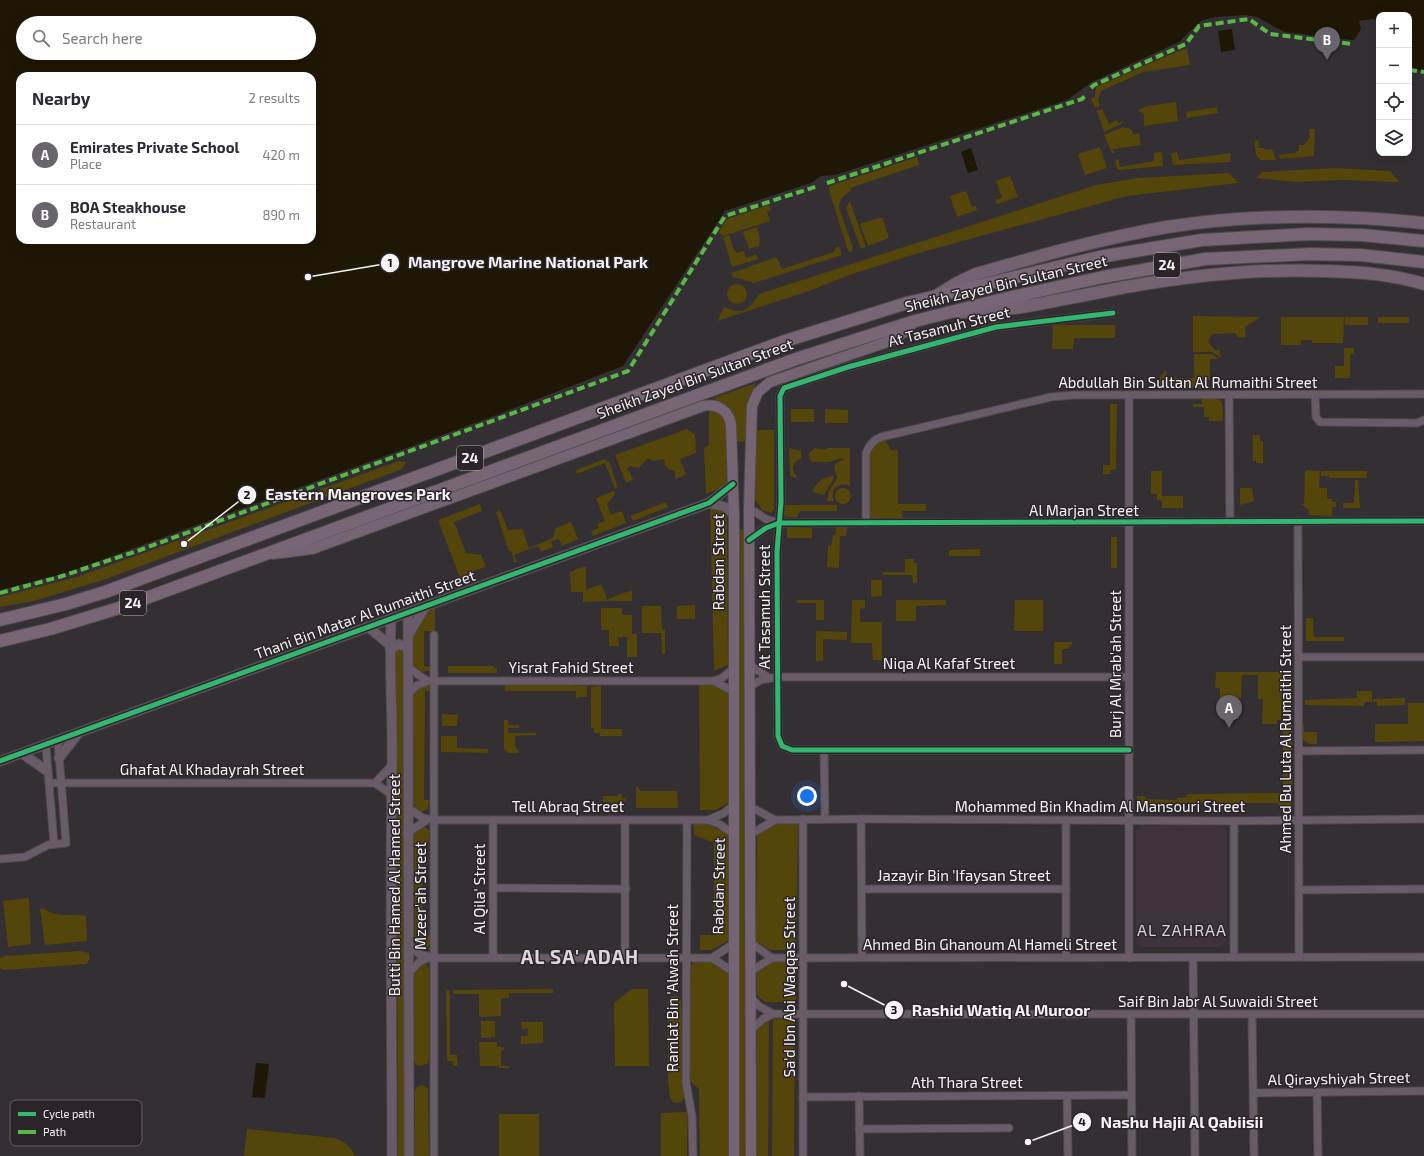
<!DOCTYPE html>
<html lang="en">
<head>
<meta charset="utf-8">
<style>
  :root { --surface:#fff; --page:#f7f7f7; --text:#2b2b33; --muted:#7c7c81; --line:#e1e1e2; --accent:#68666c }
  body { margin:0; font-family:"Exo 2",sans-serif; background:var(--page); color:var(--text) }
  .controls { position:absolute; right:12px; top:12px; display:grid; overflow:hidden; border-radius:8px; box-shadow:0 4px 16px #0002 }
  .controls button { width:36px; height:36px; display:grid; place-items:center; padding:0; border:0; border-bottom:1px solid var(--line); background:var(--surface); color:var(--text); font:20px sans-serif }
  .you { position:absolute; left:807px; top:796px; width:14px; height:14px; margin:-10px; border:3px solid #fff; border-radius:50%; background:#1a73e8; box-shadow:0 0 0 6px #1a73e833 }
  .badge { display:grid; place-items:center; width:26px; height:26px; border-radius:50%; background:var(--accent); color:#fff; font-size:13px; font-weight:700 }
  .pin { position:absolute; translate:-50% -33px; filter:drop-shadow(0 1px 2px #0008) }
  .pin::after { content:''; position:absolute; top:21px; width:14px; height:12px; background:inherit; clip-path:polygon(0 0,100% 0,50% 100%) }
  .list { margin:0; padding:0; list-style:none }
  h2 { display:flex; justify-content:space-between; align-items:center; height:52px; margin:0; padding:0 16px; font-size:17px }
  h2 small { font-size:13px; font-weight:400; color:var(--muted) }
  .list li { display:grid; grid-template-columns:26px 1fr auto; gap:12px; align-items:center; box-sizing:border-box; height:60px; padding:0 16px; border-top:1px solid var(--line) }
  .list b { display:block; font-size:15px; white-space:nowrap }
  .list p { margin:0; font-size:13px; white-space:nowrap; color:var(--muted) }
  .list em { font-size:13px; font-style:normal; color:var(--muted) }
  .icon { flex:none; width:22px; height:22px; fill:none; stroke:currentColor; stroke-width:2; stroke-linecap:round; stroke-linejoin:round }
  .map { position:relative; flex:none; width:1424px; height:1156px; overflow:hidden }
  .search { position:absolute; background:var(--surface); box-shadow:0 4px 16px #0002; left:16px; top:16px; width:300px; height:44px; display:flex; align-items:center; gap:10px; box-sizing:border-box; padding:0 14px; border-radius:22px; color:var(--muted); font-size:15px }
  .panel { position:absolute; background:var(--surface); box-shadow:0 4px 16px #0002; left:16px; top:72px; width:300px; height:172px; border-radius:12px }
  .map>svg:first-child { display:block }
  .built { fill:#3e333d }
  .green { fill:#54450a }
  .water { fill:#1f1705; fill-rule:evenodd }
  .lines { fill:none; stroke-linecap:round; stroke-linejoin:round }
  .minor-casing { stroke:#4e4b4d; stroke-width:9 }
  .tertiary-casing { stroke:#4e4b4d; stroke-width:11 }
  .secondary-casing { stroke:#4e4b4d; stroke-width:12 }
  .primary-casing { stroke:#4e4b4d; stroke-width:14 }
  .trunk-casing { stroke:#4e4b4d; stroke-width:14 }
  .minor { stroke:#695c68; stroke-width:7 }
  .tertiary { stroke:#695c68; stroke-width:9 }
  .secondary { stroke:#756574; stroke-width:10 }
  .primary { stroke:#746272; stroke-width:12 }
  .trunk { stroke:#786576; stroke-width:12 }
  .quiet { stroke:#58b947; stroke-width:4; stroke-dasharray:8 4; stroke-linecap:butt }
  .cycleway-casing { stroke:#2b252a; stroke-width:8 }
  .cycleway { stroke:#33b770; stroke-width:5 }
  .labels { text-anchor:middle; stroke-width:3; stroke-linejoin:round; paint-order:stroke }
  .shield { fill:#2b252a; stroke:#bab5b9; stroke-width:1 }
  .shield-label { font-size:14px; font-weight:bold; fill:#f7f3f6 }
  .street-label { font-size:15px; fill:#f7f3f6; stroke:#2b252a }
  .neighbourhood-label { font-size:16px; letter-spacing:1px; fill:#ddd5dc; stroke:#2b252a }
  .district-label { font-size:19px; font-weight:bold; letter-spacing:1px; fill:#ddd5dc; stroke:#2b252a }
  .key { fill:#2b252a; stroke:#686367; stroke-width:1 }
  .key-label { font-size:11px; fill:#f7f3f6 }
  .leader { fill:none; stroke:#f7f3f6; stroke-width:1.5 }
  .callout-dot { fill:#f7f3f6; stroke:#2b252a; stroke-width:1.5 }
  .mark-label { font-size:12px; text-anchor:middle; font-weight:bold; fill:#111 }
  .callout-label { font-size:16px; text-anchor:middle; font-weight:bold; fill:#f7f3f6; stroke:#2b252a; stroke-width:3; stroke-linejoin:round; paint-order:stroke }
</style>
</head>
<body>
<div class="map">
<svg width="1424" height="1156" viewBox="0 0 1424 1156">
  <rect width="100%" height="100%" fill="#342f33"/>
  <path class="built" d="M1143 824H1220L1227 830V939L1222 947H1141L1136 943V831Z"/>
  <g class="green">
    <path d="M1187 49 1190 65 1143 72 1101 91 1098 99 1100 106 1095 108 1091 98 1095 97 1096 87 1181 50Z"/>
    <path d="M1176 102 1178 121 1144 126V115L1138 110 1147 106Z"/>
    <path d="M1217 107 1218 113 1187 118 1186 112Z"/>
    <path d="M1102 109 1109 124 1117 120 1118 123 1123 121 1121 124 1104 132 1097 111Z"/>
    <path d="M1123 127 1131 129 1134 135 1139 133 1141 145 1113 149 1114 153H1112L1104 135Z"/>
    <path d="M1309 129H1315L1314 156 1281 159 1278 155 1295 153 1299 150V145H1304L1310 137Z"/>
    <path d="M1258 140 1259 148H1264L1265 150 1272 149 1276 160H1260L1256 155 1254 141Z"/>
    <path d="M1100 147 1107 168 1085 175 1078 154Z"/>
    <path d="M1162 152 1163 166 1120 170 1117 169 1115 161 1118 159 1120 167 1154 161V153Z"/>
    <path d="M1177 152 1179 160 1231 153 1230 162 1173 165 1171 153Z"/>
    <path d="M917 157 919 165 850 188 851 191C843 196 839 199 839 208L853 248 852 252 848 251 829 190 830 186Z"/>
    <path d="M1335 168 1390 171 1399 182 1340 180 1296 182 1257 178 1262 172Z"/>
    <path d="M1229 173 1238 183 1127 196 919 253 852 274 809 291 717 321 724 307C744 315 748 311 759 294L1096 185 1138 178Z"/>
    <path d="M1010 176 1018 197 997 204 995 200 1002 198 996 181Z"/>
    <path d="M966 191 972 207 976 206 977 210 957 217 950 196Z"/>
    <path d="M850 201 866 247 861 249 846 208Z"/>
    <path d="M769 205 771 210 767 212 770 221 723 236 719 232 727 219Z"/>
    <path d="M882 217 889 238 868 246 860 224Z"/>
    <path d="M757 227 760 239 759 246 749 249 743 232Z"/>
    <path d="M729 235 734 250 737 253 744 251 746 258 756 254 758 259 732 267 723 237Z"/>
    <path d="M836 247H839L842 255 754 283 733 277 732 273 777 257 782 269 834 252Z"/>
    <circle cx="737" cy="294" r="10"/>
    <path d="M1193 316 1261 317 1245 327 1246 337 1239 338 1235 333 1212 334 1208 342 1216 351 1219 349 1221 358 1212 352H1193Z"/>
    <path d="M1281 317H1344L1343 343H1312V340H1301V345H1281Z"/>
    <rect x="1345" y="317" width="23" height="8"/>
    <rect x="1378" y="317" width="31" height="6"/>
    <path d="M1053 325H1115V338H1074L1073 349H1052Z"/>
    <path d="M1344 348H1354V354H1350V378H1335V366H1344Z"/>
    <path d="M1194 354H1212L1219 359H1210V380H1206V388H1160V377L1166 370 1167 378H1194Z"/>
    <path d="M756 383C745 401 747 421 747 442L736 441 728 409 714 398Z"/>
    <path d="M1202 396C1224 396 1223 401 1223 421H1209V417H1204V407H1193V404H1202Z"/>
    <path d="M1110 404H1117L1116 469 1111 470 1110 474H1103V465H1110Z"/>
    <path d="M709 405 718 407 726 419 727 485 706 494 704 448 709 445Z"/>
    <rect x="791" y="409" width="23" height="13"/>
    <path d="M825 409 848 410V423H825Z"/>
    <path d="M687 429 695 435 696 453 680 459 686 475 675 479V470H669L665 465 664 459 652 461 648 458 639 468 629 466 627 470 630 472 633 480 626 483 615 455Z"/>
    <path d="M756 430H774V509L771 513 762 510 755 499Z"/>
    <path d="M1253 435H1260V441H1263V463H1256V461H1253Z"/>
    <path d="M883 437 891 450H898V504H926V511H902V518H871L868 510 869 449Z"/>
    <path d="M789 448 801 451 802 458C793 461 790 470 797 476L796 478 790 476Z"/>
    <path d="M815 448 825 450 828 448H850V486C839 481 829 490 834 501H827L829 491 837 478 834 466 838 462 845 459C839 457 835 461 829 462 823 463 819 461 812 462L810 459 809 453Z"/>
    <path d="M605 459 607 462 609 461 618 488 615 489 605 463 577 474 576 470Z"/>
    <path d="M399 461 406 462 402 469 106 579 34 601 0 607V597L77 577Z"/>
    <path d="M1305 470 1320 471 1319 488H1327V499H1332V502H1336V507H1332V516L1309 515V510L1301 504H1304Z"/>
    <path d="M1151 471H1162V496H1183V508H1162V501L1157 500V494H1151Z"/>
    <path d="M1321 471H1367V478H1329V476H1321Z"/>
    <path d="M833 476 834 478 824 495 812 492C817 482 822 478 833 476Z"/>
    <path d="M1355 480H1358L1360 508H1343V503H1354Z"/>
    <circle cx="843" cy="496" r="8"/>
    <path d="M1240 488H1252L1254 501 1240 505Z"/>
    <path d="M614 491 615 494 607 504 611 515 622 511 626 523 593 536 591 531 599 528 597 524 605 521 596 498Z"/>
    <path d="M666 502 668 507 633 521 630 516Z"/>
    <path d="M710 503 724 510 727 518 728 665 714 671Z"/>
    <path d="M480 504 482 511 454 522 466 553 481 555 486 567 473 571 475 578 462 583 438 520Z"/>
    <path d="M783 505H837V511H800L797 517H786L783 513Z"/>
    <path d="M500 510 508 530 522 529 529 548 553 538 556 528 571 522 578 539 562 546 559 539 551 541 553 547 541 552 538 546 514 555 517 562 515 563 511 551 509 552 496 512Z"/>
    <path d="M787 527 812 528V538H787Z"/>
    <path d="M836 527H847L846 536H840L839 568 827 567 828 546H831L833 535H835Z"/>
    <path d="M737 529 744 530 745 1156H738Z"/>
    <rect x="1111" y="537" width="6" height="31"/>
    <path d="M980 549V556H949V550Z"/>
    <path d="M905 559H914V563H917V583H913L912 575H883V572H905Z"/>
    <path d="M586 566V590L601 584 608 601 583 602V592H571L570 572Z"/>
    <path d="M871 580H882V596L871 597Z"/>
    <path d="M632 590V601H609L608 599Z"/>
    <path d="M797 600H824V620H816V603H797Z"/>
    <path d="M852 600H865V608L860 609V622H882V660H873L872 643H851Z"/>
    <path d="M896 600H946V605L916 606V621H896Z"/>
    <path d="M1015 600H1043V631H1014Z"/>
    <path d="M695 605V619H677V606Z"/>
    <path d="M642 606H661L662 629H665V654H662L661 633H642Z"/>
    <path d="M435 607V631H424V666L431 667V670L423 672 412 665V625L419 613Z"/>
    <path d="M601 608H622V615H632V634H637V657H627V637H618L619 646H609V630H601Z"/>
    <path d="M1306 618H1313L1314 637H1344V641H1306Z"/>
    <path d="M816 631 847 632V640L823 639V661H816Z"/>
    <path d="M1054 642H1073L1068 649H1062V664H1054Z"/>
    <path d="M403 645 405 1156H398L396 646Z"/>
    <path d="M448 666H494V668H497V673H448Z"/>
    <path d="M1216 672H1282L1281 720H1277V724H1262L1263 699H1258V675H1242L1241 698H1239V719H1219L1220 688H1215Z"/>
    <path d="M1283 672H1292V802L1289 807H1280L1277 803H1161L1156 809H1141L1137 804V796H1145L1146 799 1177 800V798L1187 797V794L1283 793Z"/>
    <path d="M505 683 573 684V686H587V697H579L576 699V691H505Z"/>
    <path d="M429 684 431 691H425L424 800H429L428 809 421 812 415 809 414 804 413 695 417 688Z"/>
    <path d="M699 684H714L729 693 728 803 716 810H700Z"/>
    <path d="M601 686V729H622V736H600V733H594V728H591V687Z"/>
    <path d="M1357 691H1372V702H1365L1364 706 1305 705V700L1357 698Z"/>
    <path d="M1405 698V705L1377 706V702H1373V699Z"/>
    <path d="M1408 703H1424V741L1375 742V724H1408Z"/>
    <path d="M442 714 458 715 457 726H442Z"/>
    <path d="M504 720H508V725H519V728H508V733H536V735L515 736V745L519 753H509L504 749Z"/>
    <path d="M1302 724H1304V732H1317V744H1309L1302 739Z"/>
    <path d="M441 736H457V748L488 749V753L441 752Z"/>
    <path d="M636 785 641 791H677L678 808H636Z"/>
    <path d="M618 794H622V798H626V801H618V810H611V802H603V796H618Z"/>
    <path d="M694 823 707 824 728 834 729 940 712 950H700V935H714V843L694 835Z"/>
    <path d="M773 823H798L796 950H770L756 941 757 833Z"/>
    <path d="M423 825 429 830V842L422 843V935H430V944L427 948 423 949 418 948 415 941 414 832Z"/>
    <path d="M28 898 29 899 31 944 8 947 3 901Z"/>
    <path d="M43 908C60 920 67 912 86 916L87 939 86 941 45 945 40 909Z"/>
    <path d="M80 951 89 953 90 959 86 964 4 970 0 968V958L5 956Z"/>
    <path d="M696 961H714L730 972 729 1156H700L699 1089 690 1081 691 965Z"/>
    <path d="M765 962H796V1002H765L757 995V968Z"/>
    <path d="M425 963 429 968V1058L428 1063 421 1066 416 1065 413 1058 414 968Z"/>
    <path d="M553 989V993H509V998H501V1016L481 1017 479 1015V994H453V990Z"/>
    <path d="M632 989H648L649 1066H615L614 1003Z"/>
    <path d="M446 990H450V1055H457L458 1064 456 1066H453V1061H447Z"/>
    <path d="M674 996H678L681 1000 684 1097 682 1101 678 1103 673 1102 670 1098 668 1079V1001L670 997Z"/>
    <path d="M769 1018 768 1156H756L757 1024Z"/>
    <path d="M773 1019H795L794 1156H772Z"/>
    <path d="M481 1021H495V1037L481 1038Z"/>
    <path d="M521 1022H543V1043L521 1044V1036H528V1028L522 1029Z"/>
    <path d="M479 1042H497V1047H504V1050L501 1051V1066H509V1068H499V1066H480Z"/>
    <path d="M421 1085 425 1086 428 1089 429 1156H415V1091L417 1087Z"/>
    <path d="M687 1112V1156H661V1113Z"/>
    <rect x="499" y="1114" width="40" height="42"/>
    <path d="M247 1129 335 1138C345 1142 350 1146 355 1156H244Z"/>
  </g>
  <g class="water">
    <path d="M0 0H1424V71L1409 69V15H1379V21L1373 19 1359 21 1361 29 1354 40H1352L1284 32 1257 17 1245 15 1215 17 1201 21 1179 42 1092 82 1067 100 835 175 821 176 811 183 725 211 623 366 494 416 107 558 66 573 0 590ZM23 23H309V53H23ZM20 76H312V240H20Z"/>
    <path d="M1232 29 1235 50 1221 52 1218 31Z"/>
    <path d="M971 148 978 170 968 173 961 152Z"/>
    <path d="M256 1063 269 1064 265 1098 252 1097Z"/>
  </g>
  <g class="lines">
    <defs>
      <g id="minor">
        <path d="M1113 313 996 327 848 367 784 388 780 396 781 502 777 552 778 736 782 746 792 750H1129"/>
        <path d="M1129 395V958"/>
        <path d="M1229 395 1230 522"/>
        <path d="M1315 395 1316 417 1320 422 1417 423 1424 420"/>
        <path d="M749 508 766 519 779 523"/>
        <path d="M1298 521 1299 957"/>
        <path d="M866 523V453C869 445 873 440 881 437L1051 397 1074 395 1424 394"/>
        <path d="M749 540 766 528 779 523 1424 521"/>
        <path d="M434 635V1156"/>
        <path d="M1299 657H1424"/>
        <path d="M750 665 769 678"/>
        <path d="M408 667 420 676 428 681"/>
        <path d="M714 681 734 692"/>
        <path d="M751 686 761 680 777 677H1129"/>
        <path d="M409 693 416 686 428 681H714L722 678 733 669"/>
        <path d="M46 746 54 844"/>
        <path d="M824 750 825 819"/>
        <path d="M1299 751 1424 750"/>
        <path d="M49 783H375L392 795"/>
        <path d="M375 783 392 765"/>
        <path d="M751 807 775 820 861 819 1234 821 1424 819"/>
        <path d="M408 808 423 818 434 820H708L719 824 735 835"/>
        <path d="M803 819V1156"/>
        <path d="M861 819 862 957"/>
        <path d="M493 820V957"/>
        <path d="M687 820 686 1083 692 1116 693 1156"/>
        <path d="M708 820 724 813 734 805"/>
        <path d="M407 833 427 820"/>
        <path d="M751 834 775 820"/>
        <path d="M0 859 25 857 48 845 66 843 58 742"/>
        <path d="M494 888 626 889"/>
        <path d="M862 889H1066"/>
        <path d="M1299 890 1424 889"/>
        <path d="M751 943 772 958"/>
        <path d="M409 945 419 954 435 958H712L734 972"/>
        <path d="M1066 957V820"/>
        <path d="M1234 957V821"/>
        <path d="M625 958V820"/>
        <path d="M712 958 733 944"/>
        <path d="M1193 958 1195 1156"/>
        <path d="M751 971 772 958 1424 957"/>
        <path d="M409 973 419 962 428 958"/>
        <path d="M751 998 759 1006 773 1014"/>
        <path d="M1131 1015 1132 1156"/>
        <path d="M1252 1015 1254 1156"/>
        <path d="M752 1029 763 1019 773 1014H1424"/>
        <path d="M1317 1092 1318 1156"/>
        <path d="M1254 1093 1424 1091"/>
        <path d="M859 1096 860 1156"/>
        <path d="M1067 1096 1068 1156"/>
        <path d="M803 1097 1131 1095"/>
        <path d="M859 1129 1009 1128"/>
      </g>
      <g id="tertiary">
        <path d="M709 503 725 507 734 515"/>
        <path d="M408 613 409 1156"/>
        <path d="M391 619C389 668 393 717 392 767 390 897 392 1026 392 1156"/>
        <path d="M368 627 390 645"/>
        <path d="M409 634 425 607"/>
        <path d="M390 649 399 644 408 648"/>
        <path d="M23 754 47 771"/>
        <path d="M59 758 77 735"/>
        <path d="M0 761 709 503 733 484"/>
      </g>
      <g id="secondary">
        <path d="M273 554 312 549 703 406C718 403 729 411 731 425L734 515V1156"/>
        <path d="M751 1156 749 508 752 406 758 392 770 382 887 342 903 333 915 321"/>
      </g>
      <g id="primary">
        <path d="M939 294 957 283 976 274C1039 256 1103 238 1167 227 1253 214 1338 214 1424 223"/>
        <path d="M958 312C1008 313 1056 300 1105 291 1177 277 1252 268 1325 271 1359 272 1391 274 1424 284"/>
      </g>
      <g id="trunk">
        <path d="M0 620 66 604 105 592 785 341 907 303 1099 257 1202 240 1308 234 1362 235 1424 241"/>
        <path d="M0 641 50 629 119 608 796 359 915 321 1003 299 1103 277 1205 259 1310 254 1361 255 1424 262"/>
      </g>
    </defs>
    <use href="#minor" class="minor-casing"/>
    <use href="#tertiary" class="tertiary-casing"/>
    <use href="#secondary" class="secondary-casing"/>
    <use href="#primary" class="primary-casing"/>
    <use href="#trunk" class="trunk-casing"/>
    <use href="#minor" class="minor"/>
    <use href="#tertiary" class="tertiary"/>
    <use href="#secondary" class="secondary"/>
    <use href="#primary" class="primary"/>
    <use href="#trunk" class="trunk"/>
    <g class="quiet">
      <path d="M1409 70 1424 72"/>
      <path d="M1091 88 1094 85 1186 44 1199 26 1249 19 1270 34 1352 44"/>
      <path d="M827 183 1082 99 1085 96"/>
      <path d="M0 593 59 577 140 550 628 371 725 216 818 186"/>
    </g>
    <defs>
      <g id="cycleway">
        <path d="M1113 313 996 327 848 367 784 388 780 396 781 502 777 552 778 736 782 746 792 750H1129"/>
        <path d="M749 540 766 528 779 523 1424 521"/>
        <path d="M0 761 709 503 733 484"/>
      </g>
    </defs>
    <use href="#cycleway" class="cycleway-casing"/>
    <use href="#cycleway" class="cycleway"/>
  </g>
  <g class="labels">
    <g class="shield">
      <rect x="1154" y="253" width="26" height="24" rx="3"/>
      <rect x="457" y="446" width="26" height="24" rx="3"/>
      <rect x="120" y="591" width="26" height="24" rx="3"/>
    </g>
    <g class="shield-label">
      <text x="1167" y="270">24</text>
      <text x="470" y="463">24</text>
      <text x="133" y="608">24</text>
    </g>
    <g class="street-label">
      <text transform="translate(1006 284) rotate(-13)" y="5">Sheikh Zayed Bin Sultan Street</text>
      <text transform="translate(949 327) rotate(-14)" y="5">At Tasamuh Street</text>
      <text transform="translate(695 379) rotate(-20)" y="5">Sheikh Zayed Bin Sultan Street</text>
      <text x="1188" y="388">Abdullah Bin Sultan Al Rumaithi Street</text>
      <text x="1084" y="516">Al Marjan Street</text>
      <text transform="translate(719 562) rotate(-90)" y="5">Rabdan Street</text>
      <text transform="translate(765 607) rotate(-90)" y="5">At Tasamuh Street</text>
      <text transform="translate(365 615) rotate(-20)" y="5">Thani Bin Matar Al Rumaithi Street</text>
      <text x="949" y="669">Niqa Al Kafaf Street</text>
      <text transform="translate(1116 664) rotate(-90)" y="5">Burj Al Mrab'ah Street</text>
      <text x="571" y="673">Yisrat Fahid Street</text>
      <text transform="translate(1286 739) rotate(-90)" y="5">Ahmed Bu Luta Al Rumaithi Street</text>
      <text x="212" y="775">Ghafat Al Khadayrah Street</text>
      <text x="568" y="812">Tell Abraq Street</text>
      <text x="1100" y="812">Mohammed Bin Khadim Al Mansouri Street</text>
      <text x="964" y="881">Jazayir Bin 'Ifaysan Street</text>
      <text transform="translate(395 885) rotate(-90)" y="5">Butti Bin Hamed Al Hamed Street</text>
      <text transform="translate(719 886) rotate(-89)" y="5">Rabdan Street</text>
      <text transform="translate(480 889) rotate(-90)" y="5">Al Qila' Street</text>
      <text transform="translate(421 896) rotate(-90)" y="5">Mzeer'ah Street</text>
      <text x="990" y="950">Ahmed Bin Ghanoum Al Hameli Street</text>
      <text transform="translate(790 987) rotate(-90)" y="5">Sa'd Ibn Abi Waqqas Street</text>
      <text transform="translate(673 988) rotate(-90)" y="5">Ramlat Bin 'Alwah Street</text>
      <text x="1218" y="1007">Saif Bin Jabr Al Suwaidi Street</text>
      <text transform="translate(1339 1079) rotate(-1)" y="5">Al Qirayshiyah Street</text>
      <text x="967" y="1088">Ath Thara Street</text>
    </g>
    <g class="neighbourhood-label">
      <text x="1182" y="936">AL ZAHRAA</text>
    </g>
    <g class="district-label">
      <text x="580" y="964">AL SA' ADAH</text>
    </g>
  </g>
  <rect x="10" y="1100" width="132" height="46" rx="6" class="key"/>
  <rect x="18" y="1112" width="18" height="4" fill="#33b770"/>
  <rect x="18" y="1130" width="18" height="4" fill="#58b947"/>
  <g class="key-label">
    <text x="43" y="1118">Cycle path</text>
    <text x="43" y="1136">Path</text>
  </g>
  <path class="leader" d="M308 277L390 263M184 544L247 495M844 984L894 1010M1028 1142L1082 1122"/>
  <g class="callout-dot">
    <circle cx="308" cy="277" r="4"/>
    <circle cx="184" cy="544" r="4"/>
    <circle cx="844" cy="984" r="4"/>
    <circle cx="1028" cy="1142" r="4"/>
    <circle cx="390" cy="263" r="10"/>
    <circle cx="247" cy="495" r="10"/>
    <circle cx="894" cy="1010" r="10"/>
    <circle cx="1082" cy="1122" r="10"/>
  </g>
  <g class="mark-label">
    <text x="390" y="267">1</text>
    <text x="247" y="499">2</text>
    <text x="894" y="1014">3</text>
    <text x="1082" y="1126">4</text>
  </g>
  <g class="callout-label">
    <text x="528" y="268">Mangrove Marine National Park</text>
    <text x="358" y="500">Eastern Mangroves Park</text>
    <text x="1001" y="1016">Rashid Watiq Al Muroor</text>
    <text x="1182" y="1128">Nashu Hajii Al Qabiisii</text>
  </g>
</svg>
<div class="controls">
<button>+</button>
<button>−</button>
<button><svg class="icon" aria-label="locate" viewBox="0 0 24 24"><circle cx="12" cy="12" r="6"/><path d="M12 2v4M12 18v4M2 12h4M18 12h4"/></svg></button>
<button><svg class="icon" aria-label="layers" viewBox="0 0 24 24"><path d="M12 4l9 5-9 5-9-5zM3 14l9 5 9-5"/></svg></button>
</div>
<div class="you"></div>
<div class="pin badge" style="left:1229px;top:728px">A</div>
<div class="pin badge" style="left:1327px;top:60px">B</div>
<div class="search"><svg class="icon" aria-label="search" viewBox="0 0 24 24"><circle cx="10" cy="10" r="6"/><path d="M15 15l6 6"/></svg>Search here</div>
<section class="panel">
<h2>Nearby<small>2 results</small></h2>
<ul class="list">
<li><span class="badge">A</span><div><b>Emirates Private School</b><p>Place</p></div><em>420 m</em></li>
<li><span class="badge">B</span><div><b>BOA Steakhouse</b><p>Restaurant</p></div><em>890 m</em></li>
</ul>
</section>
</div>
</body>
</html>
